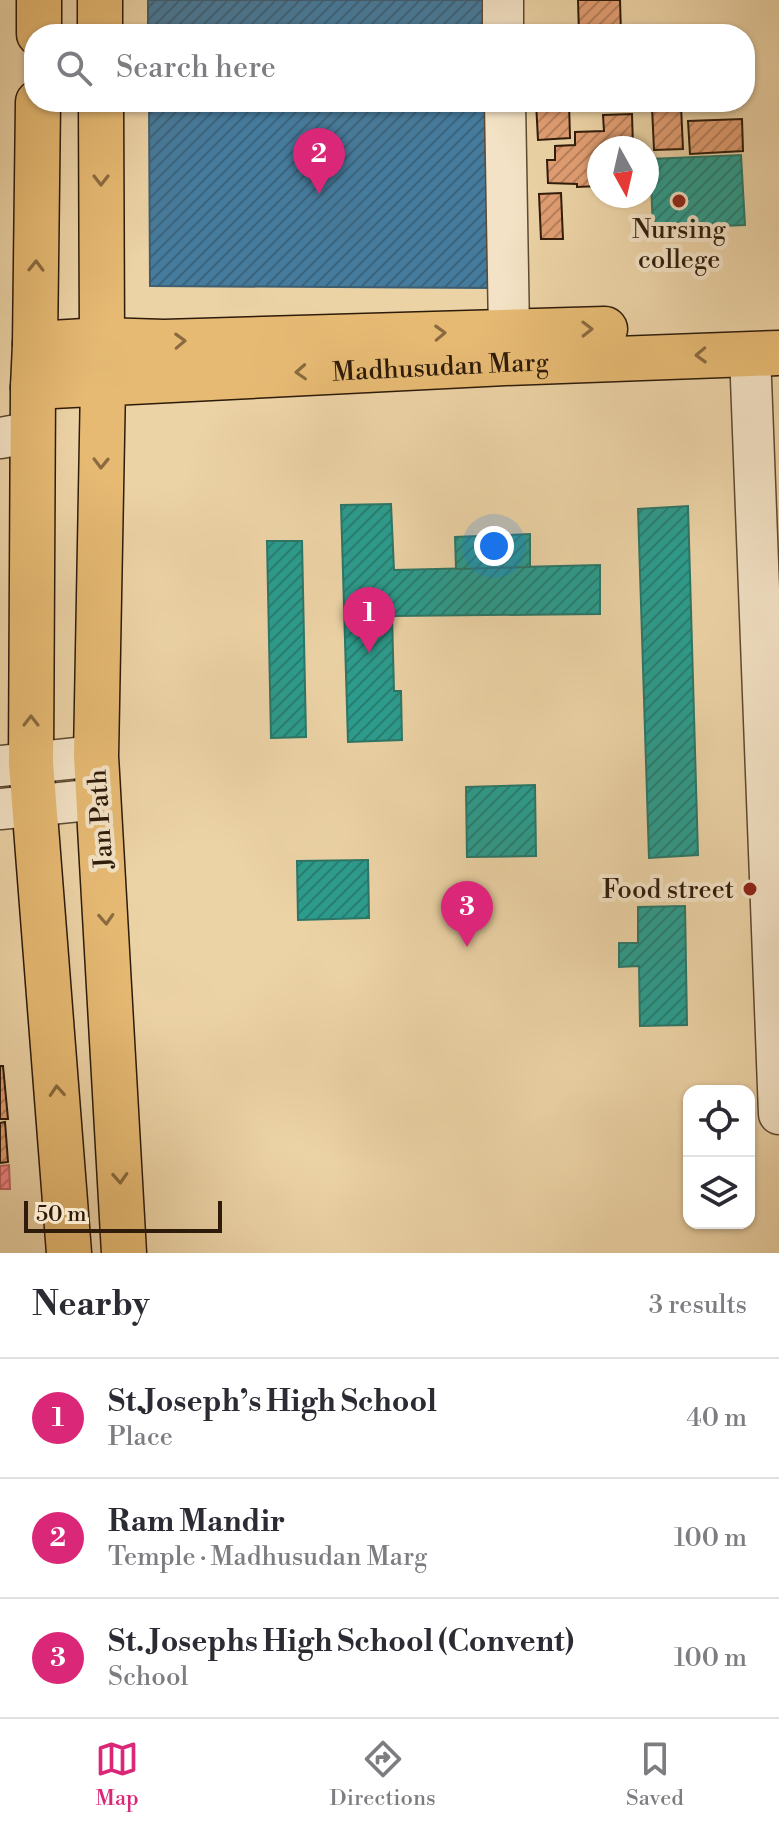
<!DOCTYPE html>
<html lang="en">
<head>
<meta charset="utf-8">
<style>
  :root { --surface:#fff; --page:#f2f2f3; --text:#2b2b33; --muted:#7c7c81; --line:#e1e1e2; --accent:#db2777 }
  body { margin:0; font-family:"Libre Bodoni",serif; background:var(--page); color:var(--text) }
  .controls { position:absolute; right:24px; bottom:24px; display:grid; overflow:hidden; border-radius:16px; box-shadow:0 2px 6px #0004 }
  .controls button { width:72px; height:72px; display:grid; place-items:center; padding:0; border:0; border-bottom:2px solid var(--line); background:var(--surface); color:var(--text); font:40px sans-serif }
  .compass { position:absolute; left:587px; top:136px; width:72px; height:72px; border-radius:50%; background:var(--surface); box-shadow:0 2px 6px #0004; rotate:172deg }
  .scale { position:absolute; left:24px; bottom:20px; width:198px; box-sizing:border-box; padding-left:8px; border:4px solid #2e1b0a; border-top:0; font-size:22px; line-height:28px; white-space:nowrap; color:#2e1b0a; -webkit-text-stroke:6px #f3e2c5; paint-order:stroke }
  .you { position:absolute; left:494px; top:546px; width:28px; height:28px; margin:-20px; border:6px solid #fff; border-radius:50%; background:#1a73e8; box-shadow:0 0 0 12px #1a73e833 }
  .badge { display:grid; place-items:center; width:52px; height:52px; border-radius:50%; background:var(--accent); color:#fff; font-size:26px; font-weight:700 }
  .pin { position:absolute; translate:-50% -66px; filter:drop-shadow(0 2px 4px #0008) }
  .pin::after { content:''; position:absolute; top:42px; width:28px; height:24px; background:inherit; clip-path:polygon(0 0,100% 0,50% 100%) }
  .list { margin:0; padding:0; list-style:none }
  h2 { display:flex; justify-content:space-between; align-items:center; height:104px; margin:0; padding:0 32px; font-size:34px }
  h2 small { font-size:26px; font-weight:400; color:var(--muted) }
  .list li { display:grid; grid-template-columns:52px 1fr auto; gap:24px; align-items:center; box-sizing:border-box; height:120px; padding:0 32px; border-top:2px solid var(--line) }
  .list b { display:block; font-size:30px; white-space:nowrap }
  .list p { margin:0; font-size:26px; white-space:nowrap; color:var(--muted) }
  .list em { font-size:26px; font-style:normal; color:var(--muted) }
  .icon { flex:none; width:44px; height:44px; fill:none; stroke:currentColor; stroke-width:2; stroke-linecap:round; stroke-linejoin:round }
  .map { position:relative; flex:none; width:779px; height:1253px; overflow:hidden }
  .search { position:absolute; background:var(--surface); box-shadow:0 2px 6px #0004; left:24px; right:24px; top:24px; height:88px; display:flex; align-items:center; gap:20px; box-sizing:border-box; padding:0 28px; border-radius:32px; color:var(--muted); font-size:30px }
  .sheet { height:464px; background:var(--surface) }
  nav { display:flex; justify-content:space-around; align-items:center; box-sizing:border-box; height:112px; border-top:2px solid var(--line); background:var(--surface); font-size:22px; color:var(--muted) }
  nav a { display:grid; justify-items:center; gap:4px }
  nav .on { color:var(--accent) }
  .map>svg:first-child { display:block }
  .schools { fill:url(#schools-hatch); stroke:#2b7667; stroke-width:2 }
  .health { fill:url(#health-hatch); stroke:#b7645e; stroke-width:2 }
  .public { fill:url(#public-hatch); stroke:#3e5e71; stroke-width:2 }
  .building { fill:url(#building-hatch); stroke:#2e1b0a; stroke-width:2 }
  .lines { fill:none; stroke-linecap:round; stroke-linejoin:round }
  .minor-casing { stroke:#5e4931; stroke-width:43 }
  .major-casing { stroke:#2e1b0a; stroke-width:47 }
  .minor { stroke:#f3e2c5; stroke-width:40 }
  .major { stroke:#e6ba73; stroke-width:44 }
  .oneway { stroke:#8a6a3e }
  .poi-dot { fill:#8f2418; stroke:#f3e2c5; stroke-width:3 }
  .labels { text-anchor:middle; stroke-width:8; stroke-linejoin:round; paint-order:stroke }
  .poi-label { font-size:26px; fill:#2e1b0a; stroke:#f3e2c5 }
  .street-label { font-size:26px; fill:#2e1b0a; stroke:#f3e2c5 }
</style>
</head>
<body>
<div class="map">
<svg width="779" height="1253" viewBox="0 0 779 1253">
  <defs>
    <pattern id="schools-hatch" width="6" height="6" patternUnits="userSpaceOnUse" patternTransform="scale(2)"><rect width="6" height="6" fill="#2a9d8f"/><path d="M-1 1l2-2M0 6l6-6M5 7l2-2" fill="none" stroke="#247f73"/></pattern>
    <pattern id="health-hatch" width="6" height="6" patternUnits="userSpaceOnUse" patternTransform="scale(2)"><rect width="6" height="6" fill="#f28482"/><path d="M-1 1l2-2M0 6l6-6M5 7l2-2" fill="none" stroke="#c46b69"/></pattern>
    <pattern id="public-hatch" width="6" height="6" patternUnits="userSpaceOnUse" patternTransform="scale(2)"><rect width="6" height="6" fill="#457b9d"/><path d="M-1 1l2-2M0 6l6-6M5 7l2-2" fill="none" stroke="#3a647e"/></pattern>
    <pattern id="building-hatch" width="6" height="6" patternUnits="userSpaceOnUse" patternTransform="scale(2)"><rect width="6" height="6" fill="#e19e72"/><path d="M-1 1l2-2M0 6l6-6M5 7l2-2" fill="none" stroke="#b7805c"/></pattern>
  </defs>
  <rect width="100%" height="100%" fill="#ecd3a6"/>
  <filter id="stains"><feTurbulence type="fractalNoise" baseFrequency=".0025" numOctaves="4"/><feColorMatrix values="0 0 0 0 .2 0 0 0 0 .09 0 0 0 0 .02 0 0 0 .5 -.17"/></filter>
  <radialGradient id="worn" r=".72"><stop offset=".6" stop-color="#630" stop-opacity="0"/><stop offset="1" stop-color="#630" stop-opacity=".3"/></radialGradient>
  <g class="schools">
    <path d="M741 155 745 225 653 229 650 159Z"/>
    <path d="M391 504 394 570 600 565V614L392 616 394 691H401L402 740 348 742 341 505Z"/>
    <path d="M688 506 698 855 649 858 638 509Z"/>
    <path d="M530 534V567L456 569 455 537Z"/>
    <path d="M267 541H302L306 737 271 738Z"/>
    <path d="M535 785 536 856 467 857 466 787Z"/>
    <path d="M368 860 369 918 298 920 297 861Z"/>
    <path d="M685 906 687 1025 640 1026 639 966 619 967V943H638V907Z"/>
  </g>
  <path class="health" d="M9 1165 10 1189H0V1166Z"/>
  <g class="public">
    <rect x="148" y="0" width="343" height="34"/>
    <path d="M149 102H490L488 288 150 286Z"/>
  </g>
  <g class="building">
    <path d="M578 0H620L621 34H579Z"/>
    <path d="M536 102H569L570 138 538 140Z"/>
    <path d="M681 106 683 149 654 150 652 107Z"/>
    <path d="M632 114 633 148H599V186L577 187V184L548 183 547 160H555V146L575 145V132L604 131 603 115Z"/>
    <path d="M742 119 743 151 690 154 688 121Z"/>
    <path d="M561 193 563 239H541L539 194Z"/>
    <path d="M0 1066H3L8 1119H0Z"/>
    <path d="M5 1122 8 1162 0 1163V1123Z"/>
  </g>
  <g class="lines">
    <defs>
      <g id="minor">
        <path d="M503 0V34"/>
        <path d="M505 102 509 331"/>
        <path d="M750 353 779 1114"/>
        <path d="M0 438 33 432"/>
        <path d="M0 766 96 756"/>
        <path d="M0 809 99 799"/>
      </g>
      <g id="major">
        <path d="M100 0V34"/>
        <path d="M39 34V0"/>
        <path d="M101 102 102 340 164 342 605 329"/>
        <path d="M35 344 38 102"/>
        <path d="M33 387 31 763 69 1253"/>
        <path id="s1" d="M124 1253 96 756 103 385 102 340 35 344 33 387 505 363 779 353"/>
      </g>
    </defs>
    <use href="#minor" class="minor-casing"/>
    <use href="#major" class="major-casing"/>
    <use href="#minor" class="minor"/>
    <use href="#major" class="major"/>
  </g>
  <defs><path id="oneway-chevron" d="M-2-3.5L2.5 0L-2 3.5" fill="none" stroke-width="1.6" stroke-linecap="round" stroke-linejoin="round" transform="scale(2)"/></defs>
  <g class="oneway">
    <use href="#oneway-chevron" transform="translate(101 180) rotate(90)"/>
    <use href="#oneway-chevron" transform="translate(36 266) rotate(-89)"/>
    <use href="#oneway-chevron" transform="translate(587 329) rotate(-1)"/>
    <use href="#oneway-chevron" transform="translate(440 333) rotate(-2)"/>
    <use href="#oneway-chevron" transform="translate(180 341) rotate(-2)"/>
    <use href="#oneway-chevron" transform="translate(701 355) rotate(178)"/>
    <use href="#oneway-chevron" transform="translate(301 372) rotate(177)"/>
    <use href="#oneway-chevron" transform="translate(101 463) rotate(91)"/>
    <use href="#oneway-chevron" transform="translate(31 721) rotate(-90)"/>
    <use href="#oneway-chevron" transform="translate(106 919) rotate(87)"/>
    <use href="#oneway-chevron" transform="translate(57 1091) rotate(-94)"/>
    <use href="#oneway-chevron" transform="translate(120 1178) rotate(87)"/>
  </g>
  <g class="poi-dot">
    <circle cx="679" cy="201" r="8"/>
    <circle cx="750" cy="889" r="8"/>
  </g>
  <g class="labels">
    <g class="poi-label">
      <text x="679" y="238">Nursing<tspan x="679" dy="30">college</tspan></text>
      <text x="734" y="898" text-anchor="end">Food street</text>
    </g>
    <g class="street-label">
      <text dy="9" stroke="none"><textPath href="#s1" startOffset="1432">Madhusudan Marg</textPath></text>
      <text transform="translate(100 819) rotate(-94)" y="9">Jan Path</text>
    </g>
  </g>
  <rect width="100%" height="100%" filter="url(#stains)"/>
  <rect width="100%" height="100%" fill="url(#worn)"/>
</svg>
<div class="controls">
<button><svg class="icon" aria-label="locate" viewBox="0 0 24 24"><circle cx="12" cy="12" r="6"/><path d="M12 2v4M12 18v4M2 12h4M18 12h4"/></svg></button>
<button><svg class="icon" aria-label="layers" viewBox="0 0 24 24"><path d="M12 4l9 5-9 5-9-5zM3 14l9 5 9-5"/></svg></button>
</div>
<svg class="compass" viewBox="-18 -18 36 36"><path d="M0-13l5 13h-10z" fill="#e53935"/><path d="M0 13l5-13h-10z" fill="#7c7c81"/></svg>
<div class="scale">50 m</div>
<div class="you"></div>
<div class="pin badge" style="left:369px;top:653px">1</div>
<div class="pin badge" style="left:319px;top:194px">2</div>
<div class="pin badge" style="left:467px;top:947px">3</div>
<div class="search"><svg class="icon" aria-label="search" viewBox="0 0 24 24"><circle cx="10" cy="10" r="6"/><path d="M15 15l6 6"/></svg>Search here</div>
</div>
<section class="sheet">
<h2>Nearby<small>3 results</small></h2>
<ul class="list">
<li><span class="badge">1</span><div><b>St.Joseph’s High School</b><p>Place</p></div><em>40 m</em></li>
<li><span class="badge">2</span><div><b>Ram Mandir</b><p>Temple · Madhusudan Marg</p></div><em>100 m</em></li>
<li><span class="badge">3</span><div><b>St. Josephs High School (Convent)</b><p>School</p></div><em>100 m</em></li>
</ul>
</section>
<nav>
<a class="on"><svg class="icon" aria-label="map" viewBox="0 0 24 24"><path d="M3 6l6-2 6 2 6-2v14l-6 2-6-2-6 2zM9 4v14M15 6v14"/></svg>Map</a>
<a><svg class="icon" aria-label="directions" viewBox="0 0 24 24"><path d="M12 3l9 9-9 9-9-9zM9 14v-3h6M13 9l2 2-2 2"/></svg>Directions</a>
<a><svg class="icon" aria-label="saved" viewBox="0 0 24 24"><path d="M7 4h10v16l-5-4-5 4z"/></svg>Saved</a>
</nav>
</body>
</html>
